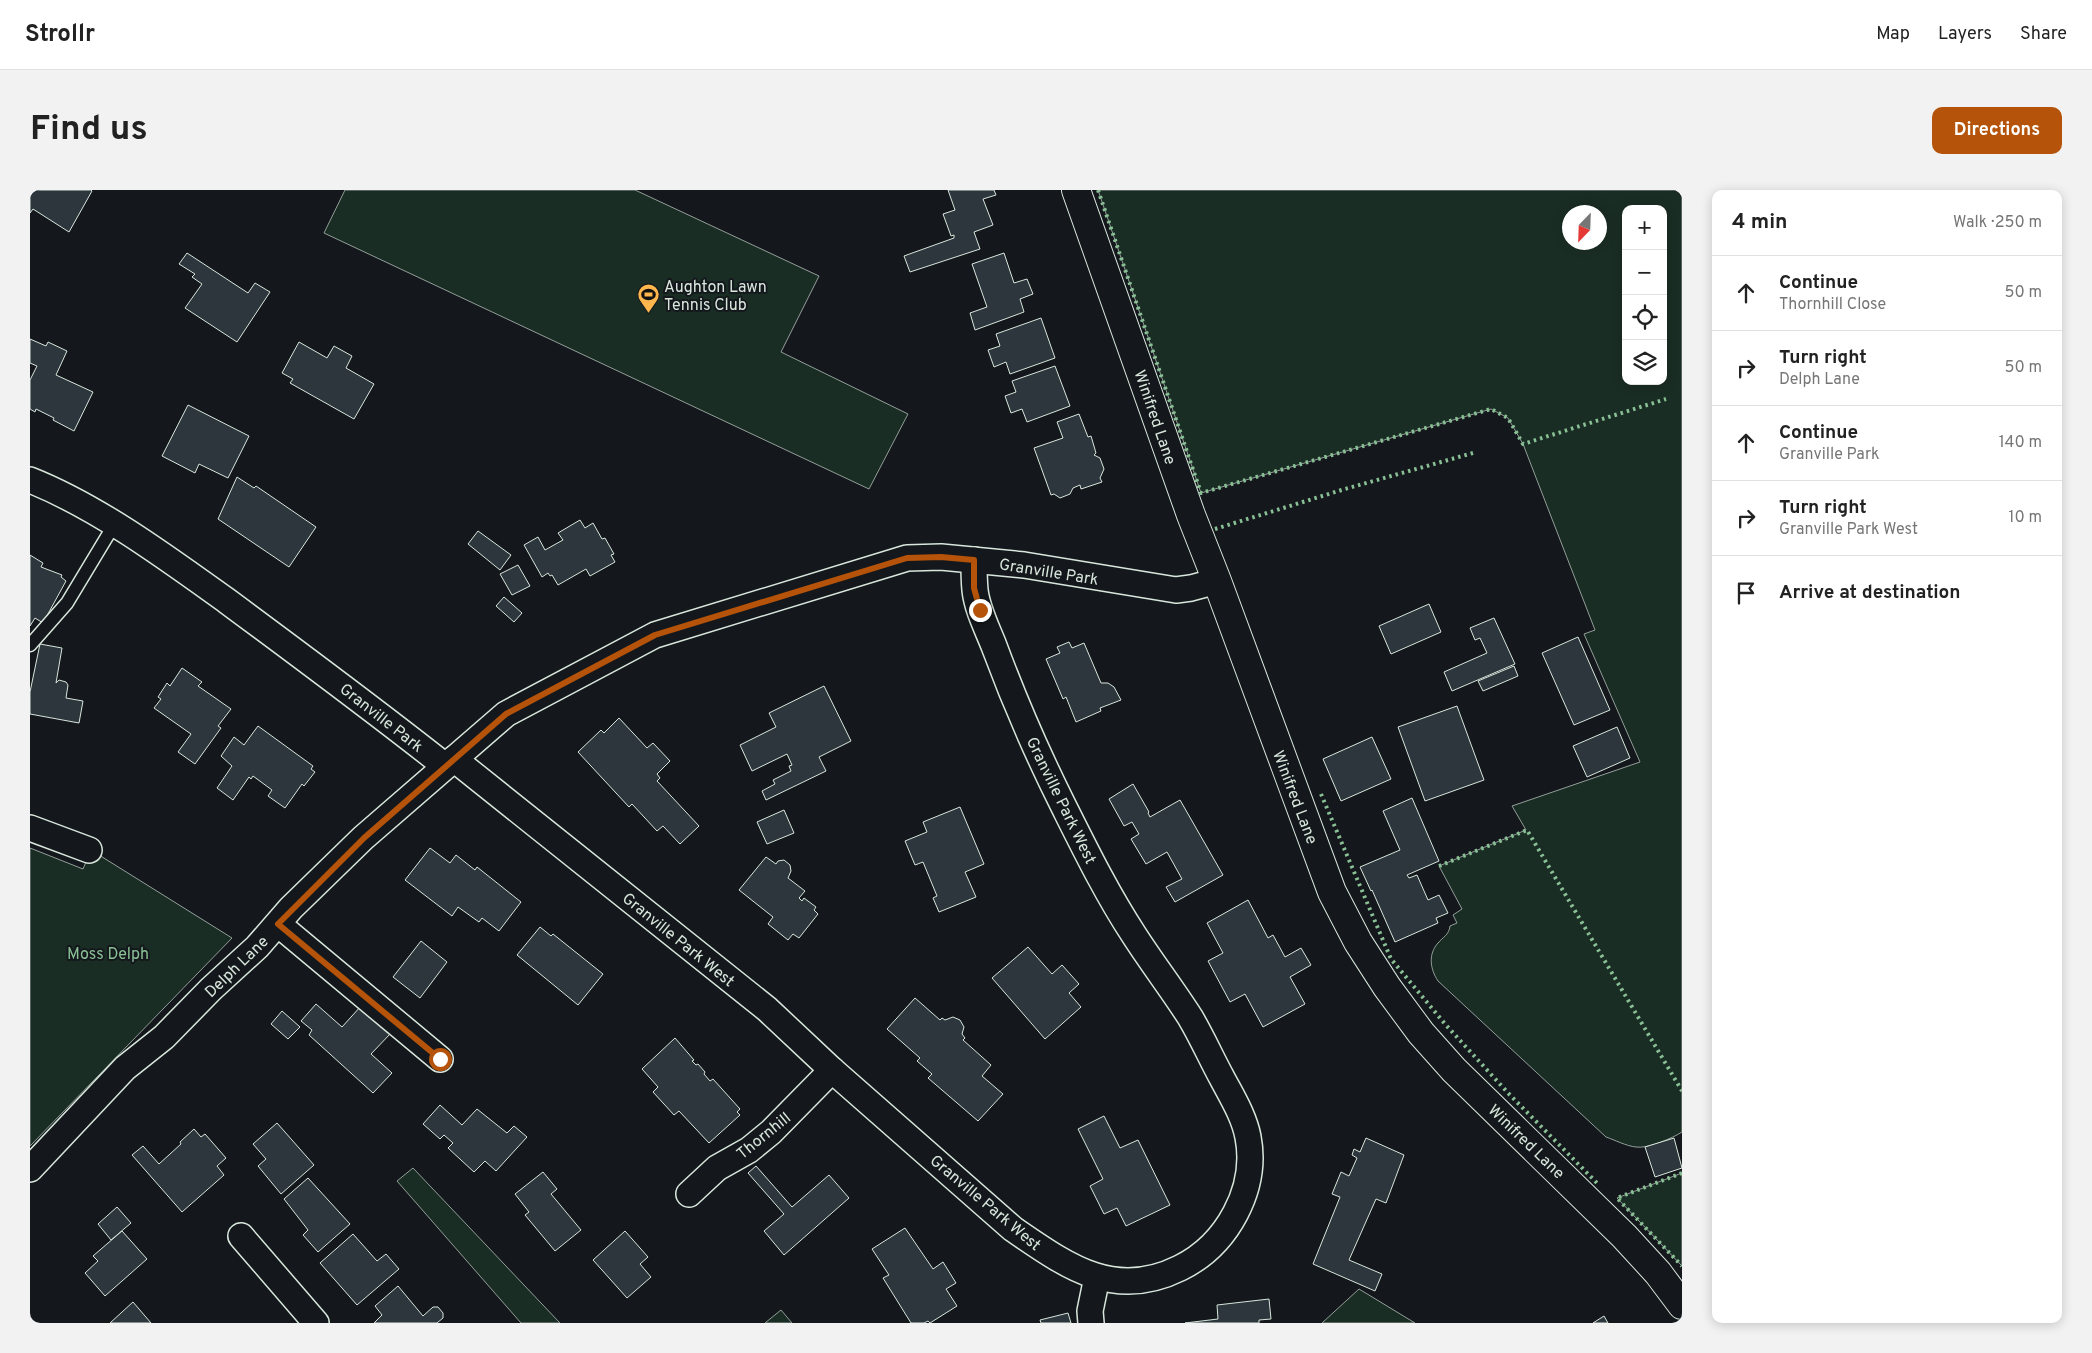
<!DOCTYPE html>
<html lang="en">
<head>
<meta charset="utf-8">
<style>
  :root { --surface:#fff; --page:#f2f2f2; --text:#222; --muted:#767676; --line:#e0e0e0; --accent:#b45309 }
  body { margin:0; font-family:Overpass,sans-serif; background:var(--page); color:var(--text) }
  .controls { position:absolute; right:15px; top:15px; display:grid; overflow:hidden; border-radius:10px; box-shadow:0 2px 12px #0003 }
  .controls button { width:45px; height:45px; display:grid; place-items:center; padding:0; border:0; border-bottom:1px solid var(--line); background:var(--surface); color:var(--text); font:25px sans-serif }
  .compass { position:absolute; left:1532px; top:15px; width:45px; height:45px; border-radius:50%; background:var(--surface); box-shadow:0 2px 12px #0003; rotate:203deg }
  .stop { position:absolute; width:15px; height:15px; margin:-11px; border:4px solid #b45309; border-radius:50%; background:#fff }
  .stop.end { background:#b45309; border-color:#fff; box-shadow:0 1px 5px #0008 }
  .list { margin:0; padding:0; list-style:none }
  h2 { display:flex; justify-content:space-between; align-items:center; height:65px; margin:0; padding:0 20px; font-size:21px }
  h2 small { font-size:16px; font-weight:400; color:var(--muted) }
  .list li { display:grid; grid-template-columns:32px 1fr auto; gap:15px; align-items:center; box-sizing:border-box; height:75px; padding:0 20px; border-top:1px solid var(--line) }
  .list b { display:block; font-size:19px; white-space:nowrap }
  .list p { margin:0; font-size:16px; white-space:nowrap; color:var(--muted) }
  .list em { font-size:16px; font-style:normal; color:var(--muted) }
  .icon { flex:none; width:28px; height:28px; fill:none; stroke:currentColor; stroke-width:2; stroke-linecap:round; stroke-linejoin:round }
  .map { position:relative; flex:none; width:1652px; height:1133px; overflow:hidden; border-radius:10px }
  header { display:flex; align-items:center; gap:30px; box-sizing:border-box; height:70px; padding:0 25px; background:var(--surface); border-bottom:1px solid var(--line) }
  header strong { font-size:24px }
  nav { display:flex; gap:28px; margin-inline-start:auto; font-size:18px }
  .intro { display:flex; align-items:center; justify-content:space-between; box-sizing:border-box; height:120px; padding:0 30px }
  h1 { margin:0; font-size:35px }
  .button { padding:12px 22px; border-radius:10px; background:var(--accent); color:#fff; font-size:18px; font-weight:700 }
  main { display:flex; gap:30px; padding:0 30px }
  aside { flex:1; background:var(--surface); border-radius:10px; box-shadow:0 2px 12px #0003 }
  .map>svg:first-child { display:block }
  .green { fill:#1a2d24; stroke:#939e99; fill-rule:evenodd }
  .building { fill:#2c363c; stroke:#d8e6dc }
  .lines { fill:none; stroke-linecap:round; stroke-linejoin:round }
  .service-casing { stroke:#d8e6dc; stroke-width:15 }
  .minor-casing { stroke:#d8e6dc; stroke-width:28 }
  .tertiary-casing { stroke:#d8e6dc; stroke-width:30 }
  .service { stroke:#14181c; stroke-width:12 }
  .minor { stroke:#14181c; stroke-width:25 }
  .tertiary { stroke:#14181c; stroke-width:28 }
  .hedge { stroke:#8ac095; stroke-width:4; stroke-dasharray:2.5 4; stroke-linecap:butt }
  .route { stroke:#b45309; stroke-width:6 }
  .labels { text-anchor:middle; stroke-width:4; stroke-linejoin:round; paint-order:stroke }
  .poi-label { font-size:16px; fill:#d8e6dc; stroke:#14181c; text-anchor:start }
  .street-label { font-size:16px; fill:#d8e6dc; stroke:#14181c }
  .park-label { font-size:16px; fill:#8ac095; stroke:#14181c }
</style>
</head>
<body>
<header>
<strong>Strollr</strong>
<nav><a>Map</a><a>Layers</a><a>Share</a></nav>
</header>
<div class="intro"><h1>Find us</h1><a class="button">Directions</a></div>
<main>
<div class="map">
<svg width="1652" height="1133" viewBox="0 0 1652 1133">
  <rect width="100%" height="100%" fill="#14181c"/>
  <g class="green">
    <path d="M315 0H605L789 86 751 162 878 224 839 299 294 43Z"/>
    <path d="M1068 0H1652V942C1643 948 1617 959 1606 957 1596 956 1585 950 1576 947L1408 791C1400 779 1398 764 1408 753 1413 747 1419 745 1420 736L1427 733 1423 725 1432 719 1409 676 1496 640 1482 616 1610 572 1554 444 1565 440 1493 254 1478 228 1461 219 1171 303ZM1596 19H1633V191H1596ZM1540 22H1570V52H1540Z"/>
    <path d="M0 658 53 679 61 660 202 748 0 956Z"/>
    <path d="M383 978 530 1133H491L367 991Z"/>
    <path d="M1652 983V1076L1587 1008Z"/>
    <path d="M1329 1099 1385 1133H1292Z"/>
    <path d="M751 1120 762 1133H735Z"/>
  </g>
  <g class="building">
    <path d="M0 0H61L62 1 39 42 3 19 0 23Z"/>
    <path d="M918 0H964L966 5 953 9 963 35 944 42 950 59 880 82 874 66 924 48V45L921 46 913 24 925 20Z"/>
    <path d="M157 63 218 103 225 93 240 102 207 152 155 118 172 94 162 87 165 84 149 74Z"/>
    <path d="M974 63 984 93 997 89 1003 104 990 109 994 122 945 140 940 123 957 117 942 74Z"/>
    <path d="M1011 128 1025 168 980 184 976 172 964 177 958 160 970 156 966 144Z"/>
    <path d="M0 149 16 156 18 152 37 161 26 185 63 202 44 241 23 230 24 228 6 219 5 222 0 219V190L7 176 0 173Z"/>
    <path d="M269 152 297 168 304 156 322 166 316 178 344 194 324 229 260 193 263 189 252 183Z"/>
    <path d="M1025 176 1040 216 997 232 992 219 981 223 975 206 986 202 982 191Z"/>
    <path d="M158 215 219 246 198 288 169 274 165 283 132 266Z"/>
    <path d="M1049 224 1058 247 1061 246 1066 263 1064 265 1070 268 1074 279 1070 288 1072 292 1051 299 1050 295 1043 298 1040 304 1030 308 1024 304 1021 305 1004 258 1033 248 1027 232Z"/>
    <path d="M207 287 224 298 226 296 286 337 259 377 188 329Z"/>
    <path d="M550 330 555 338 563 333 572 349 575 348 584 364 581 365 585 372 560 386 556 379 528 395 522 385 520 386 518 383 512 387 494 355 508 347 515 360 533 350 528 343Z"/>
    <path d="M448 341 481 365 470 380 438 354Z"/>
    <path d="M0 365 13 373 11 377 32 385 31 387 36 391 13 433 5 428 0 436Z"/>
    <path d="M488 375 500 396 482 405 470 384Z"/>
    <path d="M474 407 492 423 484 432 466 416Z"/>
    <path d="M1399 414 1411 442 1361 464 1349 436Z"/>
    <path d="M1464 428 1485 474 1422 501 1414 482 1457 463 1450 448 1445 450 1440 438Z"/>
    <path d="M1548 447 1580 520 1544 535 1512 463Z"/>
    <path d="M1039 452 1042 458 1054 453 1071 493H1078L1084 497 1091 510 1070 518 1071 521 1046 532 1036 507 1033 509 1016 469 1030 463 1027 457Z"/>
    <path d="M10 454 32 458 26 493 29 490 36 492 38 495 36 508 53 511 49 533 0 524V502Z"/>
    <path d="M1484 476 1488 486 1453 501 1448 491Z"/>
    <path d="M152 478 172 492 168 496 201 519 188 536 191 538 165 574 148 562 161 544 124 518 131 509 128 507 137 493 140 496Z"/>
    <path d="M794 496 821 551 789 567 796 581 736 610 732 601 745 594 743 590 761 581 759 576 762 575 757 564 722 581 710 555 746 537 739 523Z"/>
    <path d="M1427 516 1454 590 1395 611 1368 537Z"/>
    <path d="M589 528 617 558 623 553 640 571 627 584 630 588 627 591 669 636 650 654 633 636 627 641 602 614 599 617 548 562 571 540 574 543Z"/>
    <path d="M228 536 283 576 281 579 285 582 274 596 272 594 255 618 238 606 242 600 223 586 221 589 219 587 203 610 187 598 202 576 191 566 204 547 214 555Z"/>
    <path d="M1587 537 1600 568 1557 587 1543 556Z"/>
    <path d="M1342 547 1361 589 1311 611 1293 569Z"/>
    <path d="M1103 594 1119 622 1118 623 1120 627 1150 610 1193 685 1145 712 1136 697 1152 689 1137 662 1116 674 1101 649 1109 644 1102 632 1094 636 1079 609Z"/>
    <path d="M1382 608 1409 671 1377 685 1379 688 1387 685 1398 710 1409 705 1418 723 1406 728 1408 733 1365 752 1342 700 1341 701 1330 677 1370 660 1353 621Z"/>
    <path d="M930 617 954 674 935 682 946 707 909 722 903 708 907 706 893 672 885 675 875 651 897 642 893 632Z"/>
    <path d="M754 620 764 643 737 654 727 632Z"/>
    <path d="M400 658 420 673 426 665 445 680 447 677 491 712 469 741 452 728 449 732 428 717 422 726 375 690Z"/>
    <path d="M736 667 746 674 748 671 754 670 760 675 761 681 758 688 775 701 769 708 772 711 774 708 786 717 784 720 788 724 769 748 763 744 758 750 738 734 743 727 709 700Z"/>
    <path d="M1218 710 1238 748 1243 745 1255 767 1271 758 1281 775 1260 787 1275 814 1233 837 1215 804 1200 812 1178 771 1193 763 1177 733Z"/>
    <path d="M510 737 521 746 523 744 573 784 548 815 487 765Z"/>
    <path d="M391 751 417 772 390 808 363 787Z"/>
    <path d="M998 757 1022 784 1032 775 1049 794 1039 803 1051 817 1015 849 962 788Z"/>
    <path d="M885 808 910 830 912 828 915 830 923 827 930 830 934 837 932 844 935 848 933 850 961 875 952 886 973 904 948 931 898 888 902 884 887 871 890 868 857 839Z"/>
    <path d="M286 814 312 837 331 816 361 843 341 864 362 883 343 903 279 845 282 840 271 831Z"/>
    <path d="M252 821 270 837 258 849 241 834Z"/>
    <path d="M645 848 664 870 662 871 666 875 668 874 675 882 674 884 680 891 683 889 710 919 707 922 710 925 679 953 649 921 644 925 623 902 628 897 612 879Z"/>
    <path d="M410 915 432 935 447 919 477 943 484 936 497 947 466 981 455 971 444 982 418 958 423 953 414 945 410 949 393 934Z"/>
    <path d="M1074 926 1090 958 1108 950 1140 1015 1096 1036 1087 1018 1074 1024 1060 996 1073 989 1048 939Z"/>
    <path d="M247 933 284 975 251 1004 228 976 236 969 223 954Z"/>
    <path d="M164 939 171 947 175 944 196 968 187 976 194 985 152 1022 102 965 113 956 129 974 151 954 150 952Z"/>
    <path d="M1336 948 1374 965 1356 1013 1346 1009 1319 1070 1352 1084 1345 1101 1283 1074 1310 1007 1302 1004 1311 982 1319 986 1327 968 1322 965 1324 959 1330 962Z"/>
    <path d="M1644 948 1652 978 1625 987 1615 957Z"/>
    <path d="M726 976 762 1017 799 985 819 1008 754 1065 734 1041 754 1024 718 983Z"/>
    <path d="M513 982 527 999 521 1004 551 1040 525 1061 495 1025 499 1022 485 1004Z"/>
    <path d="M278 988 320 1034 288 1062 273 1045 278 1040 254 1009Z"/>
    <path d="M87 1017 101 1033 81 1050 68 1034Z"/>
    <path d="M875 1038 903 1079 913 1072 926 1093 916 1099 927 1116 900 1133 898 1131 894 1133H881L853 1088 859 1085 842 1059Z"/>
    <path d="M92 1041 117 1069 75 1106 55 1083 68 1071 63 1066Z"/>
    <path d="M595 1041 618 1067 610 1074 621 1087 597 1108 563 1070Z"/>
    <path d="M323 1044 347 1071 356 1064 369 1079 327 1115 290 1073Z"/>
    <path d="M368 1096 393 1126 403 1117H408L413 1123V1128L407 1133H344L352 1125 345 1116Z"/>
    <path d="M1239 1109 1241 1129 1229 1130V1133H1155L1188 1129 1187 1115Z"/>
    <path d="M103 1112 121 1133H80Z"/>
    <path d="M1038 1123 1041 1133H1011L1010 1130Z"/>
    <path d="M1574 1126 1578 1133H1563Z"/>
  </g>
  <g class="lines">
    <defs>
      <path id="service" d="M0 455 37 413 84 335"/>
      <g id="minor">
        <path d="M0 290C68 317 137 368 197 411 270 465 343 519 415 576"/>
        <path d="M424 569 737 819 802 880 983 1039C1037 1076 1084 1111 1150 1078 1197 1055 1228 999 1218 947 1214 926 1202 907 1192 888 1181 868 1172 847 1160 827 1142 799 1122 773 1104 745 1077 704 1055 659 1033 615 1007 563 984 510 964 456 957 438 947 419 945 400 944 390 944 380 944 370"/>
        <path d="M0 638 59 660"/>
        <path d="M248 734 410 869"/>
        <path d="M0 979 95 878 134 847 181 799 227 757 261 718 333 648 476 524 625 445 877 368 911 367 994 375 1146 400 1161 398 1187 391"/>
        <path d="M659 1004 687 978 719 960 741 942 802 880"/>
        <path d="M211 1046 286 1133"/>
        <path d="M1061 1133 1060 1121 1067 1087"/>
      </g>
      <path id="tertiary" d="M1046 0 1161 325 1187 391 1302 702 1328 752 1357 797 1391 843 1424 880 1594 1046 1628 1083 1652 1115"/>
    </defs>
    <use href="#service" class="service-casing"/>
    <use href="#minor" class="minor-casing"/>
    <use href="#tertiary" class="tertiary-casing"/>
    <use href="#service" class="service"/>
    <use href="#minor" class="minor"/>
    <use href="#tertiary" class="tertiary"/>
    <g class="hedge">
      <path d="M1068 0 1171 303 1461 219 1478 228 1493 254 1636 209"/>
      <path d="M1185 339 1315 299 1443 263"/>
      <path d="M1291 604 1361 769 1415 834 1479 904 1568 994"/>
      <path d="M1409 676 1497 640 1652 901"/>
      <path d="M1652 983 1587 1008 1652 1076"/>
    </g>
  </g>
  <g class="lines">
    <path class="route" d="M410 869 248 734 334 648 476 524 625 445 877 368 911 367 944 370V398L950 420"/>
  </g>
  <defs>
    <symbol id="stadium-pin" viewBox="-11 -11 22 30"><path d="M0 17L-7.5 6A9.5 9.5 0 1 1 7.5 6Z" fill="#ffb74d" stroke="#14181c"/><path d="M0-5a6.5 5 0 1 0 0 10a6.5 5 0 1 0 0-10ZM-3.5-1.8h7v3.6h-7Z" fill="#111"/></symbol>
  </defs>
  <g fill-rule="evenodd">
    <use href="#stadium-pin" x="606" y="92" width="25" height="34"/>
  </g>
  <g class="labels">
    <g class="poi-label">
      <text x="634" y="102">Aughton Lawn<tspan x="634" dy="18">Tennis Club</tspan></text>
    </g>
    <g class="street-label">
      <text transform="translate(1126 227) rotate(71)" y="6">Winifred Lane</text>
      <text transform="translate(1019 381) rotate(9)" y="6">Granville Park</text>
      <text transform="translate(352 527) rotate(38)" y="6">Granville Park</text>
      <text transform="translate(1266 607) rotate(69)" y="6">Winifred Lane</text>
      <text transform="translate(1032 610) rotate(64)" y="6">Granville Park West</text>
      <text transform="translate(649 749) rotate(39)" y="6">Granville Park West</text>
      <text transform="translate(206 776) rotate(-44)" y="6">Delph Lane</text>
      <text transform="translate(733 945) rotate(-39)" y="6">Thornhill</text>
      <text transform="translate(1497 951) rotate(44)" y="6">Winifred Lane</text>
      <text transform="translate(956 1012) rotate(40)" y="6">Granville Park West</text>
    </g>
    <g class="park-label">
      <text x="78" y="769">Moss Delph</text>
    </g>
  </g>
</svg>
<div class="controls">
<button>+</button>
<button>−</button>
<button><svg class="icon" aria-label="locate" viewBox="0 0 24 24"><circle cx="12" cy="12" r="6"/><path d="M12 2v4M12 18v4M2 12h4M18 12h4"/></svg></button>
<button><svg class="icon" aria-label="layers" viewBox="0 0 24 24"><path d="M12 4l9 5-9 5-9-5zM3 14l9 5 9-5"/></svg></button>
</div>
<svg class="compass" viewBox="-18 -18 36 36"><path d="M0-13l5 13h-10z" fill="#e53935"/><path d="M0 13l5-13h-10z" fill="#767676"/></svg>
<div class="stop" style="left:410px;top:869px"></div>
<div class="stop end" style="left:950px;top:420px"></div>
</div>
<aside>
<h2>4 min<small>Walk · 250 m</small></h2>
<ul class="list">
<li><svg class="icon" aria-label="ahead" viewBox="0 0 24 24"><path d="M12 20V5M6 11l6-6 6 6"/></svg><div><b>Continue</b><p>Thornhill Close</p></div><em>50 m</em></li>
<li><svg class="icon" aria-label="right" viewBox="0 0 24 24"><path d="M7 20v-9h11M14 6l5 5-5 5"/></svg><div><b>Turn right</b><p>Delph Lane</p></div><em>50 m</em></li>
<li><svg class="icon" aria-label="ahead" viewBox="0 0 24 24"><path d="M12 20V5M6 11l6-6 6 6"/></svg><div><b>Continue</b><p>Granville Park</p></div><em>140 m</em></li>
<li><svg class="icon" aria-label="right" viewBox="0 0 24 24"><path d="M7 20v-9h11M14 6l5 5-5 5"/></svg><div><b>Turn right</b><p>Granville Park West</p></div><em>10 m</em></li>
<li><svg class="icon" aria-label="arrive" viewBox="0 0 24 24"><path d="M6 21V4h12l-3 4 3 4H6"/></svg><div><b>Arrive at destination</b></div></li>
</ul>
</aside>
</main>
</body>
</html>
